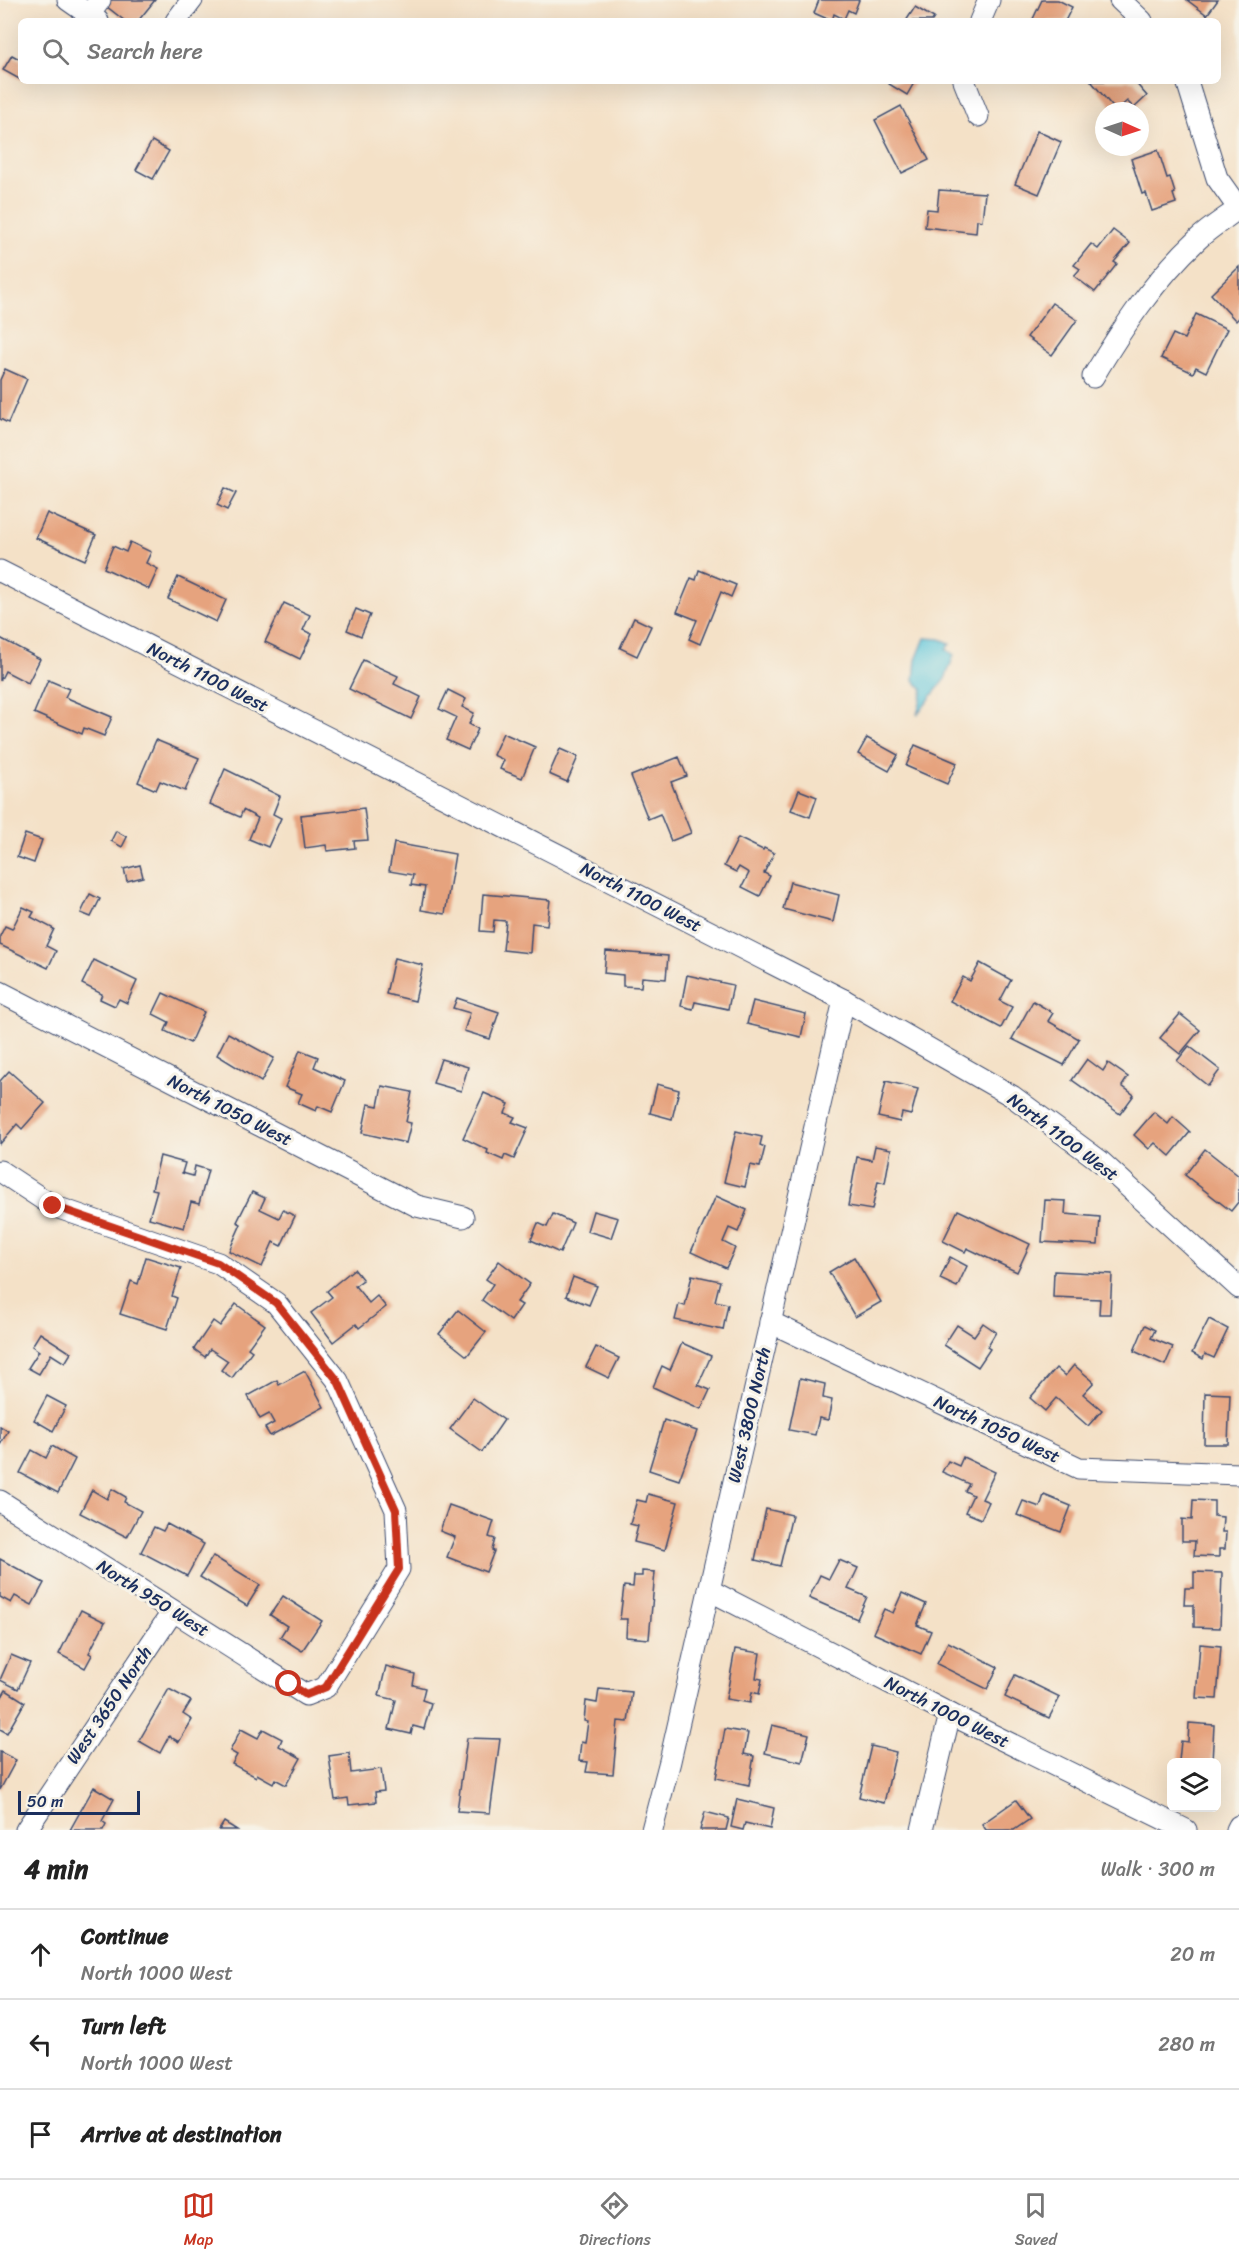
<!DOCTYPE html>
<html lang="en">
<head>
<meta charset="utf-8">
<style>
  :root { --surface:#fff; --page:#f6f6f6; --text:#222; --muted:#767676; --line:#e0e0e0; --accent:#c8321e }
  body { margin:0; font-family:Sriracha,sans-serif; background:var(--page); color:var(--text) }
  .controls { position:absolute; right:18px; bottom:18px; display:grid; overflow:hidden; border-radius:9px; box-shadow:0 6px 24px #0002 }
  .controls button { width:54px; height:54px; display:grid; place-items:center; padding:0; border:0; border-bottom:2px solid var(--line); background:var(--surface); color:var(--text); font:30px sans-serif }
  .compass { position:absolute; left:1095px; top:102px; width:54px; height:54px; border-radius:50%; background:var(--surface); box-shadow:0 6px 24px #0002; rotate:93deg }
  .scale { position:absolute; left:18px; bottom:15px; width:122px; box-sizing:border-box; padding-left:6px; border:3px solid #1b2f5e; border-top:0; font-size:16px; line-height:21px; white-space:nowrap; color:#1b2f5e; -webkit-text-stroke:4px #f7f3e8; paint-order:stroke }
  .stop { position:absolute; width:18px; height:18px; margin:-14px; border:4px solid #c8321e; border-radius:50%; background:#fff }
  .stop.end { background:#c8321e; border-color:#fff; box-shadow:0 2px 6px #0008 }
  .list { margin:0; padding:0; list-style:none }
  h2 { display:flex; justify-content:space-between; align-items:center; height:78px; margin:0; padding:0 24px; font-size:26px }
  h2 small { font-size:20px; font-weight:400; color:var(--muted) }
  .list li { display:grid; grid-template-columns:39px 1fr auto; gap:18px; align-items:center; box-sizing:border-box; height:90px; padding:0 24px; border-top:2px solid var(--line) }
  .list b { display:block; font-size:22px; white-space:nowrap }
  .list p { margin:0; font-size:20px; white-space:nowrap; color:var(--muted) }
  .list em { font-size:20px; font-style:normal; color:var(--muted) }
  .icon { flex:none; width:33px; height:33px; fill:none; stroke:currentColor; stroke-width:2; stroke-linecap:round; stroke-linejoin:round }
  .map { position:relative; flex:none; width:1239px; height:1830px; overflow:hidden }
  .search { position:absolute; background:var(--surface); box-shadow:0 6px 24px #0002; left:18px; right:18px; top:18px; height:66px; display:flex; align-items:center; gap:15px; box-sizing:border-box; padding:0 21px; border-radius:9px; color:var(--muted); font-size:22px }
  .sheet { height:348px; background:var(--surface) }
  nav { display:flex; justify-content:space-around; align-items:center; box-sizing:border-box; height:84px; border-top:2px solid var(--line); background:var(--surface); font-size:16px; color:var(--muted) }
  nav a { display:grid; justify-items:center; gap:3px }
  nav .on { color:var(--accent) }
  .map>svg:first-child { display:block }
  .water { fill:#5ec6da; stroke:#3c7a9c; stroke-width:1.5 }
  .building { fill:#e6a37e }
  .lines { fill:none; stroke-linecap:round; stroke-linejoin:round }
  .minor-casing { stroke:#3c4a6e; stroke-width:23 }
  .minor { stroke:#fff; stroke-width:21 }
  .route { stroke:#c8321e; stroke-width:8 }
  .labels { text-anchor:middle; stroke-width:6; stroke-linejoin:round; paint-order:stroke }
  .street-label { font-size:18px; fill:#1b2f5e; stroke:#f7f3e8 }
</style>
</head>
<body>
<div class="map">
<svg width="1239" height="1830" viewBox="0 0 1239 1830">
  <rect width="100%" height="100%" fill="#f7f3e8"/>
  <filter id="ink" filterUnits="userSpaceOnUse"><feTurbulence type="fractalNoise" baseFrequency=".0167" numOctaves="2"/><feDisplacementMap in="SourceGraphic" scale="12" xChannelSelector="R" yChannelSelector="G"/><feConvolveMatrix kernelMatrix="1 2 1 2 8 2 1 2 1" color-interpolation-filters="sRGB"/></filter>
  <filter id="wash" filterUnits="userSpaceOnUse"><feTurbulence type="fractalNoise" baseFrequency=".008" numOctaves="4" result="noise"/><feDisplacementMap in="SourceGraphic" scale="24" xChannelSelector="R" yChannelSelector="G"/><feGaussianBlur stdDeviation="1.35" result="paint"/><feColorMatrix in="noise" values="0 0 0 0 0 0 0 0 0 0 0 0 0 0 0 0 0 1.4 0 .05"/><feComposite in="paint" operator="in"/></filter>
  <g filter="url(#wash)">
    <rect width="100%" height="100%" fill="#f4e1c7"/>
    <path class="water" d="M925 638 940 639 950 643 946 649 954 655 945 679 917 715 923 690 914 680 916 660Z"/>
    <g id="blocks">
      <g class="building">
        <path d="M110 0H155L138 21H125L106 6Z"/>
        <path d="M819 0H859L854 13 848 10 844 19 834 14 832 21 814 13Z"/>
        <path d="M1042 0H1058L1072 7 1065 21H1032Z"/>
        <path d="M1187 0H1218L1207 15Z"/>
        <path d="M915 7 934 18 932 21H906Z"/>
        <path d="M12 55 21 60V80L3 70Z"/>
        <path d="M890 81H915L907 95 889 84Z"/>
        <path d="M1091 81H1134L1147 96 1134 108 1127 101 1116 111Z"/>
        <path d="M901 106 929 160 902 173 875 120Z"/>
        <path d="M1037 131 1061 142 1039 194 1015 184Z"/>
        <path d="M152 141 169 151 153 179 136 170Z"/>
        <path d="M1158 150 1167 178 1170 177 1175 193 1173 194 1176 203 1152 211 1146 193 1142 194 1131 159Z"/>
        <path d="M939 190 985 193 982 221 977 220 976 233 925 227 927 209 937 210Z"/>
        <path d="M1113 230 1130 243 1114 262 1117 264 1095 292 1074 276 1080 269 1074 265 1091 244 1098 249Z"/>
        <path d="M1239 267V318L1236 321 1211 294Z"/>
        <path d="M1052 303 1077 320 1052 355 1027 337Z"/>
        <path d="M1196 314 1227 329 1206 372 1196 367 1193 373 1161 358 1173 334 1184 339Z"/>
        <path d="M5 369 27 379 8 423 0 419V380Z"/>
        <path d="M225 488 236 493 227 510 217 505Z"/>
        <path d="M47 513 96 535 85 560 36 538Z"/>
        <path d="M130 542 151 552 146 563 158 569 149 589 104 568 113 546 126 552Z"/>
        <path d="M699 570 736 585 731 597 721 592 700 644 689 639 697 620 677 612 691 578 696 580Z"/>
        <path d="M178 577 226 600 216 622 168 599Z"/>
        <path d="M284 603 310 615 303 630 312 634 300 659 265 642Z"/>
        <path d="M356 609 370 615 361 636 347 630Z"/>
        <path d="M634 618 651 626 637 656 620 648Z"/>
        <path d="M0 638 40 659 28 683 5 671 0 681Z"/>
        <path d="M363 660 398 676 394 684 421 697 411 719 349 689Z"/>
        <path d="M48 680 69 689 65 697 112 717 104 736 84 728 82 734 34 713Z"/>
        <path d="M448 690 466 699 462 707 474 713 469 724 478 729 468 750 446 740 456 717 439 709Z"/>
        <path d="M503 733 535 747 522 778 500 769 504 760 493 755Z"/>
        <path d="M867 738 898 755 889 771 858 754Z"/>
        <path d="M156 740 199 758 185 791 160 781 156 790 138 782Z"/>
        <path d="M915 745 957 763 947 784 906 766Z"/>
        <path d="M560 749 578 757 567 782 549 774Z"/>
        <path d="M679 757 687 776 671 782 691 833 671 841 660 814 648 819 631 776Z"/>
        <path d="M225 769 280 796 273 814 281 818 268 847 249 839 258 818 243 810 240 817 210 804Z"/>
        <path d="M799 790 817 797 810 817 791 810Z"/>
        <path d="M364 808 368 840 354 841 355 848 327 851 326 845 305 848 301 815Z"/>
        <path d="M116 831 127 837 122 847 111 841Z"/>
        <path d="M25 834 42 840 34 863 17 857Z"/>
        <path d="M738 838 763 850 764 848 774 853 764 873 770 876 760 896 742 887 749 873 739 867 736 872 724 866Z"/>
        <path d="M394 843 455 854 445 914 421 910 425 887 411 885 413 875 389 871Z"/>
        <path d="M140 865 143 877 127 881 124 869Z"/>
        <path d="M790 882 839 895 833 922 783 909Z"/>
        <path d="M90 894 100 899 91 917 81 913Z"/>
        <path d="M483 894 550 900 547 925 532 923 530 953 503 950 506 921 494 920 493 932 480 931Z"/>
        <path d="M23 907 34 912 31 917 54 929 46 946 56 951 48 968 0 945V936L5 926 12 929Z"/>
        <path d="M606 951 668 956 666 979 642 977 641 987 623 986V975L604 973Z"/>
        <path d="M394 958 423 965 415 1001 386 994Z"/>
        <path d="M94 960 137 981 127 1003 119 999 115 1006 100 999 102 994 82 984Z"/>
        <path d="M980 963 1011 980 1000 1001 1012 1007 1001 1028 950 1001 963 977 970 981Z"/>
        <path d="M687 975 733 985 728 1009 695 1002 693 1009 681 1006Z"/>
        <path d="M163 993 204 1012 190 1043 165 1031 169 1022 153 1014Z"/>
        <path d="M457 998 499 1012 490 1039 464 1031 470 1013 453 1008Z"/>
        <path d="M753 1001 806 1014 801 1037 747 1024Z"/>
        <path d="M1033 1001 1053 1013 1048 1021 1079 1039 1064 1065 1012 1039Z"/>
        <path d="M1180 1014 1200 1030 1180 1054 1160 1038Z"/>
        <path d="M228 1033 274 1058 261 1082 217 1055Z"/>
        <path d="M1189 1046 1220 1070 1208 1086 1177 1061Z"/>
        <path d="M300 1050 318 1057 314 1067 345 1081 332 1112 318 1106 316 1111 298 1103 302 1094 285 1087Z"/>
        <path d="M441 1059 468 1067 461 1091 433 1083Z"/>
        <path d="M1087 1059 1103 1071 1108 1063 1128 1077 1122 1086 1134 1095 1120 1114 1072 1080Z"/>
        <path d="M9 1071 45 1103 22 1129 17 1124 0 1144V1081Z"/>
        <path d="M886 1081 918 1089 911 1115 902 1113 900 1122 878 1117Z"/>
        <path d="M657 1084 679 1090 672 1119 650 1113Z"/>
        <path d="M382 1086 412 1092 406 1122 411 1123 406 1143 362 1133 368 1104 378 1106Z"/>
        <path d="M484 1093 509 1104 505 1113 515 1117 512 1122 528 1128 514 1159 505 1155 503 1160 487 1153 488 1150 463 1138Z"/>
        <path d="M1154 1112 1168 1124 1173 1117 1190 1132 1170 1156 1155 1143 1149 1149 1134 1135Z"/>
        <path d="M736 1131 762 1137 760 1145 765 1147 760 1167 750 1165 745 1187 724 1182Z"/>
        <path d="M875 1146 891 1149 885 1183 878 1181 872 1210 848 1206 857 1157 872 1160Z"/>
        <path d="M1205 1149 1239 1176V1201L1231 1211 1185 1175Z"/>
        <path d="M160 1156 185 1163 182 1173 193 1176 195 1166 208 1170 199 1204 191 1202 184 1228 149 1218 157 1190 152 1189Z"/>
        <path d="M252 1192 265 1198 260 1209 279 1218 283 1210 295 1216 281 1246 273 1242 262 1267 229 1251 241 1224 237 1222Z"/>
        <path d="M716 1196 747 1210 738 1232 729 1228 723 1242 735 1248 726 1268 691 1252Z"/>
        <path d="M1045 1200 1066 1201 1065 1214 1100 1217 1098 1245 1042 1242Z"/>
        <path d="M958 1210 1030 1244 1017 1272 967 1248 965 1252 943 1241Z"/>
        <path d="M593 1211 618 1218 611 1238 587 1231Z"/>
        <path d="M553 1214 573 1223 560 1253 531 1240 538 1223 547 1227Z"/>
        <path d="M146 1257 181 1268 172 1296 177 1298 167 1329 120 1314 131 1281 138 1284Z"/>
        <path d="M854 1257 881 1302 855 1317 829 1272Z"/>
        <path d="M950 1257 967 1266 957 1287 940 1279Z"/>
        <path d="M499 1261 530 1284 517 1302 522 1305 511 1321 482 1300 493 1284 486 1279Z"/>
        <path d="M354 1269 363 1280 355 1286 369 1303 377 1296 386 1307 359 1328 356 1324 333 1342 311 1313 332 1297 327 1291Z"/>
        <path d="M1054 1271 1112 1274 1110 1314H1099L1100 1299 1053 1297Z"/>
        <path d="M692 1275 720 1281 715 1301 728 1304 723 1330 675 1320 679 1304 685 1306Z"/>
        <path d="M573 1277 597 1286 589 1305 566 1296Z"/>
        <path d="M236 1304 265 1325 248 1348 252 1351 232 1378 221 1370 228 1361 210 1349 205 1357 194 1349 213 1321 220 1326Z"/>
        <path d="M458 1310 486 1332 467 1356 439 1334Z"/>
        <path d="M1209 1319 1228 1329 1214 1358 1205 1354 1203 1359 1192 1353Z"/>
        <path d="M983 1323 996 1332 987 1347 990 1349 978 1367 944 1345 957 1325 974 1336Z"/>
        <path d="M1145 1325 1155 1330 1151 1338 1173 1347 1165 1365 1134 1351Z"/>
        <path d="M40 1333 71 1353 65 1363 51 1354 39 1374 28 1368 39 1351 32 1346Z"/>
        <path d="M682 1343 711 1356 698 1385 710 1390 701 1409 653 1387 662 1366 670 1370Z"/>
        <path d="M596 1347 619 1358 609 1378 586 1367Z"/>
        <path d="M1074 1365 1094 1382 1083 1394 1102 1410 1088 1426 1056 1398 1045 1411 1030 1398 1056 1368 1065 1376Z"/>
        <path d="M305 1371 324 1407 270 1436 265 1428 274 1423 269 1414 260 1419 248 1396 277 1380 279 1385Z"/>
        <path d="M800 1378 825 1384 823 1398 832 1400 828 1420 819 1418 815 1435 789 1430Z"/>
        <path d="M1205 1393 1230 1394 1228 1444H1204Z"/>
        <path d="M47 1396 66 1406 53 1431 34 1420Z"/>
        <path d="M473 1398 504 1420 482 1452 450 1429Z"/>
        <path d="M664 1420 697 1431 679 1480 649 1470Z"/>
        <path d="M0 1426 8 1431 0 1445Z"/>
        <path d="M52 1446 75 1459 58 1493 20 1473 32 1450 46 1458Z"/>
        <path d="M963 1457 995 1472 982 1499 989 1502 981 1519 965 1512 973 1495 965 1491 969 1484 942 1472 948 1461 959 1466Z"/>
        <path d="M112 1489 126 1497 124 1502 141 1511 127 1537 80 1513 92 1490 107 1499Z"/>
        <path d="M648 1494 678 1502 665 1550 634 1542 638 1526 630 1524 637 1500 646 1502Z"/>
        <path d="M1044 1495 1071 1506 1061 1532 1017 1515 1023 1501 1040 1507Z"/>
        <path d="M1193 1500 1214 1501V1516L1223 1517 1222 1532H1226L1225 1549H1219V1557L1194 1556 1195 1541H1182V1519L1192 1520Z"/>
        <path d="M449 1505 494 1521 489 1537 495 1539 492 1550 494 1551 486 1572 447 1557 455 1537 440 1531Z"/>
        <path d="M766 1509 792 1515 780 1566 755 1560Z"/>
        <path d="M167 1524 204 1544 187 1576 141 1552 154 1527 163 1531Z"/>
        <path d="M213 1556 260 1585 247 1606 200 1577Z"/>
        <path d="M0 1559 44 1583 32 1605 15 1596 11 1603 0 1597Z"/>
        <path d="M839 1560 858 1568 848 1589 867 1597 857 1619 809 1598 820 1575 829 1579Z"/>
        <path d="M642 1571 655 1572 649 1639 626 1637 627 1619H620L624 1586 633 1587 634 1576H642Z"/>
        <path d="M1194 1572 1222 1573 1220 1628 1194 1627V1605H1184L1185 1588H1194Z"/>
        <path d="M902 1593 926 1604 917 1625 931 1631 921 1654 873 1633 884 1609 893 1613Z"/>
        <path d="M283 1596 322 1621 302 1651 280 1637 287 1626 270 1615Z"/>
        <path d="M81 1610 105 1622 89 1653 92 1655 85 1668 59 1654Z"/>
        <path d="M948 1642 998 1667 987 1689 937 1664Z"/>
        <path d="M1200 1644 1221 1646 1217 1699 1196 1698Z"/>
        <path d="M735 1649 760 1653 756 1678 762 1679 759 1694 752 1692 750 1703 726 1699Z"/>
        <path d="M11 1655 30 1663 18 1689 0 1680Z"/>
        <path d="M386 1666 415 1674 413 1685 425 1688 422 1700 431 1703 424 1729 413 1726 411 1734 389 1729 396 1700 379 1696Z"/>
        <path d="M1015 1675 1060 1697 1049 1718 1005 1697Z"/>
        <path d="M169 1689 191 1701 183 1714 192 1720 179 1742 169 1736 160 1753 139 1741Z"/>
        <path d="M599 1689 632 1692 628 1722 618 1721 613 1774 586 1772 588 1762 579 1761 581 1742 585 1743 588 1722 584 1721 586 1701 597 1703Z"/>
        <path d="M6 1690 25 1702 7 1733 0 1729V1700Z"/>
        <path d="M1189 1723 1214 1725 1212 1762H1181L1179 1761 1181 1741 1188 1742Z"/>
        <path d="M772 1725 809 1734 802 1762 765 1753Z"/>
        <path d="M241 1729 258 1738 263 1729 282 1739 279 1746 301 1758 286 1785 275 1779 273 1783 257 1774 256 1777 232 1764 237 1755 230 1751Z"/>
        <path d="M725 1729 748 1733 744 1754 754 1756 749 1785 716 1778Z"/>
        <path d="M467 1738 500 1739 490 1813 457 1811Z"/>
        <path d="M871 1746 896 1752 884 1803 859 1797Z"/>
        <path d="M0 1752 16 1760 0 1790Z"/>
        <path d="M349 1753 351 1773 381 1769 384 1791 375 1792 376 1802 349 1805 348 1798 335 1800 329 1756Z"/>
        <path d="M94 1787 114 1799 102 1821 106 1824 103 1830H70Z"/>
        <path d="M737 1799 774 1808 770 1829 745 1823 743 1830 731 1827Z"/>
        <path d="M1016 1800 1030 1819 1014 1830H986L982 1824Z"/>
        <path d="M705 1812 729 1818 726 1830H700Z"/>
        <path d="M224 1822 237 1830H219Z"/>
      </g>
    </g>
  </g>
  <g filter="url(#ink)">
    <use href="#blocks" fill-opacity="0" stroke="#3c4a6e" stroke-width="1.5"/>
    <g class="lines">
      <defs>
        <g id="minor">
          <path d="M68 0 98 21"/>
          <path d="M1120 0 1142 21"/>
          <path d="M89 15 100 0"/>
          <path d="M176 21 192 0"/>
          <path d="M980 21 989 0"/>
          <path d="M964 81 978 116"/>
          <path d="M1187 81 1217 178 1239 209"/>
          <path d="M1093 377C1123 327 1155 279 1198 239 1211 227 1226 218 1239 208"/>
          <path d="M0 571 844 1000 1012 1096 1100 1161 1239 1288"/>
          <path d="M0 992 417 1206 463 1217"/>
          <path d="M0 1171 53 1206 218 1263 276 1303 338 1381 396 1510 399 1569 326 1687 306 1695 0 1501"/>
          <path d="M770 1322 1079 1468 1239 1474"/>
          <path d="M709 1590 950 1714 1186 1830"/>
          <path d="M26 1830 173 1611"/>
          <path d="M652 1830 670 1761 844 1000"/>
          <path d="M922 1830 950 1714"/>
          <path d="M1237 1830 1239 1826"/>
        </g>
      </defs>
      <use href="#minor" class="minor-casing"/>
      <use href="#minor" class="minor"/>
    </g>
  </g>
  <g class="lines" filter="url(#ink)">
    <path class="route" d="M53 1206 218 1263 276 1303 338 1381 396 1510 399 1569 326 1687 306 1695 289 1684"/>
  </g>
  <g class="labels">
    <g class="street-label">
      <text transform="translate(208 677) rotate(27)" y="6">North 1100 West</text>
      <text transform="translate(641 897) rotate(27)" y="6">North 1100 West</text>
      <text transform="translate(230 1110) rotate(27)" y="6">North 1050 West</text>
      <text transform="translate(1063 1137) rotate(37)" y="6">North 1100 West</text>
      <text transform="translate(749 1415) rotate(-77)" y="6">West 3800 North</text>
      <text transform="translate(997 1429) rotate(25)" y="6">North 1050 West</text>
      <text transform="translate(153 1598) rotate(32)" y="6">North 950 West</text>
      <text transform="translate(109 1705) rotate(-56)" y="6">West 3650 North</text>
      <text transform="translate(947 1712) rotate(27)" y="6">North 1000 West</text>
    </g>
  </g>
</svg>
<div class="controls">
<button><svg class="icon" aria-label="layers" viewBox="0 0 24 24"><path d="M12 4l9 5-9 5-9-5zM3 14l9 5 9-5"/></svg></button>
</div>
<svg class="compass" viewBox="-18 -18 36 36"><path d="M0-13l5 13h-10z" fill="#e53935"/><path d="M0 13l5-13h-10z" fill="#767676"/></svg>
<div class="scale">50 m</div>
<div class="stop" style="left:289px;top:1684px"></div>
<div class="stop end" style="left:53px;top:1206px"></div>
<div class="search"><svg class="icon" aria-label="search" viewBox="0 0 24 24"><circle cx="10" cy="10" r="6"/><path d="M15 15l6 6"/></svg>Search here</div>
</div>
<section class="sheet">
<h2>4 min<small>Walk · 300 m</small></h2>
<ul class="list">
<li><svg class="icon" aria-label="ahead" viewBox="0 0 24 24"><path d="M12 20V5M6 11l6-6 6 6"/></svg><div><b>Continue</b><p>North 1000 West</p></div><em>20 m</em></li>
<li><svg class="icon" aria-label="left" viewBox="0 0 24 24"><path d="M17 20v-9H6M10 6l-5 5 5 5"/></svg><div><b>Turn left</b><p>North 1000 West</p></div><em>280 m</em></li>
<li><svg class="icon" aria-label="arrive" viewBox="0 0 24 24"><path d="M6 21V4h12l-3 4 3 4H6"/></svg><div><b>Arrive at destination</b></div></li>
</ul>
</section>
<nav>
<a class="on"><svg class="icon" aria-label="map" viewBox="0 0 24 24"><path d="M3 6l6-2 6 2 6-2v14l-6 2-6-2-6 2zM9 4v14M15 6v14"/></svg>Map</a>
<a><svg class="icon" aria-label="directions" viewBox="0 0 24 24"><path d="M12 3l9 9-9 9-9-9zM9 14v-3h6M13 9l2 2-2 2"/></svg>Directions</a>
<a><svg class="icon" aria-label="saved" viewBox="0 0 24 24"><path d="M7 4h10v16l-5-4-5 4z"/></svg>Saved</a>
</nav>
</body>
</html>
